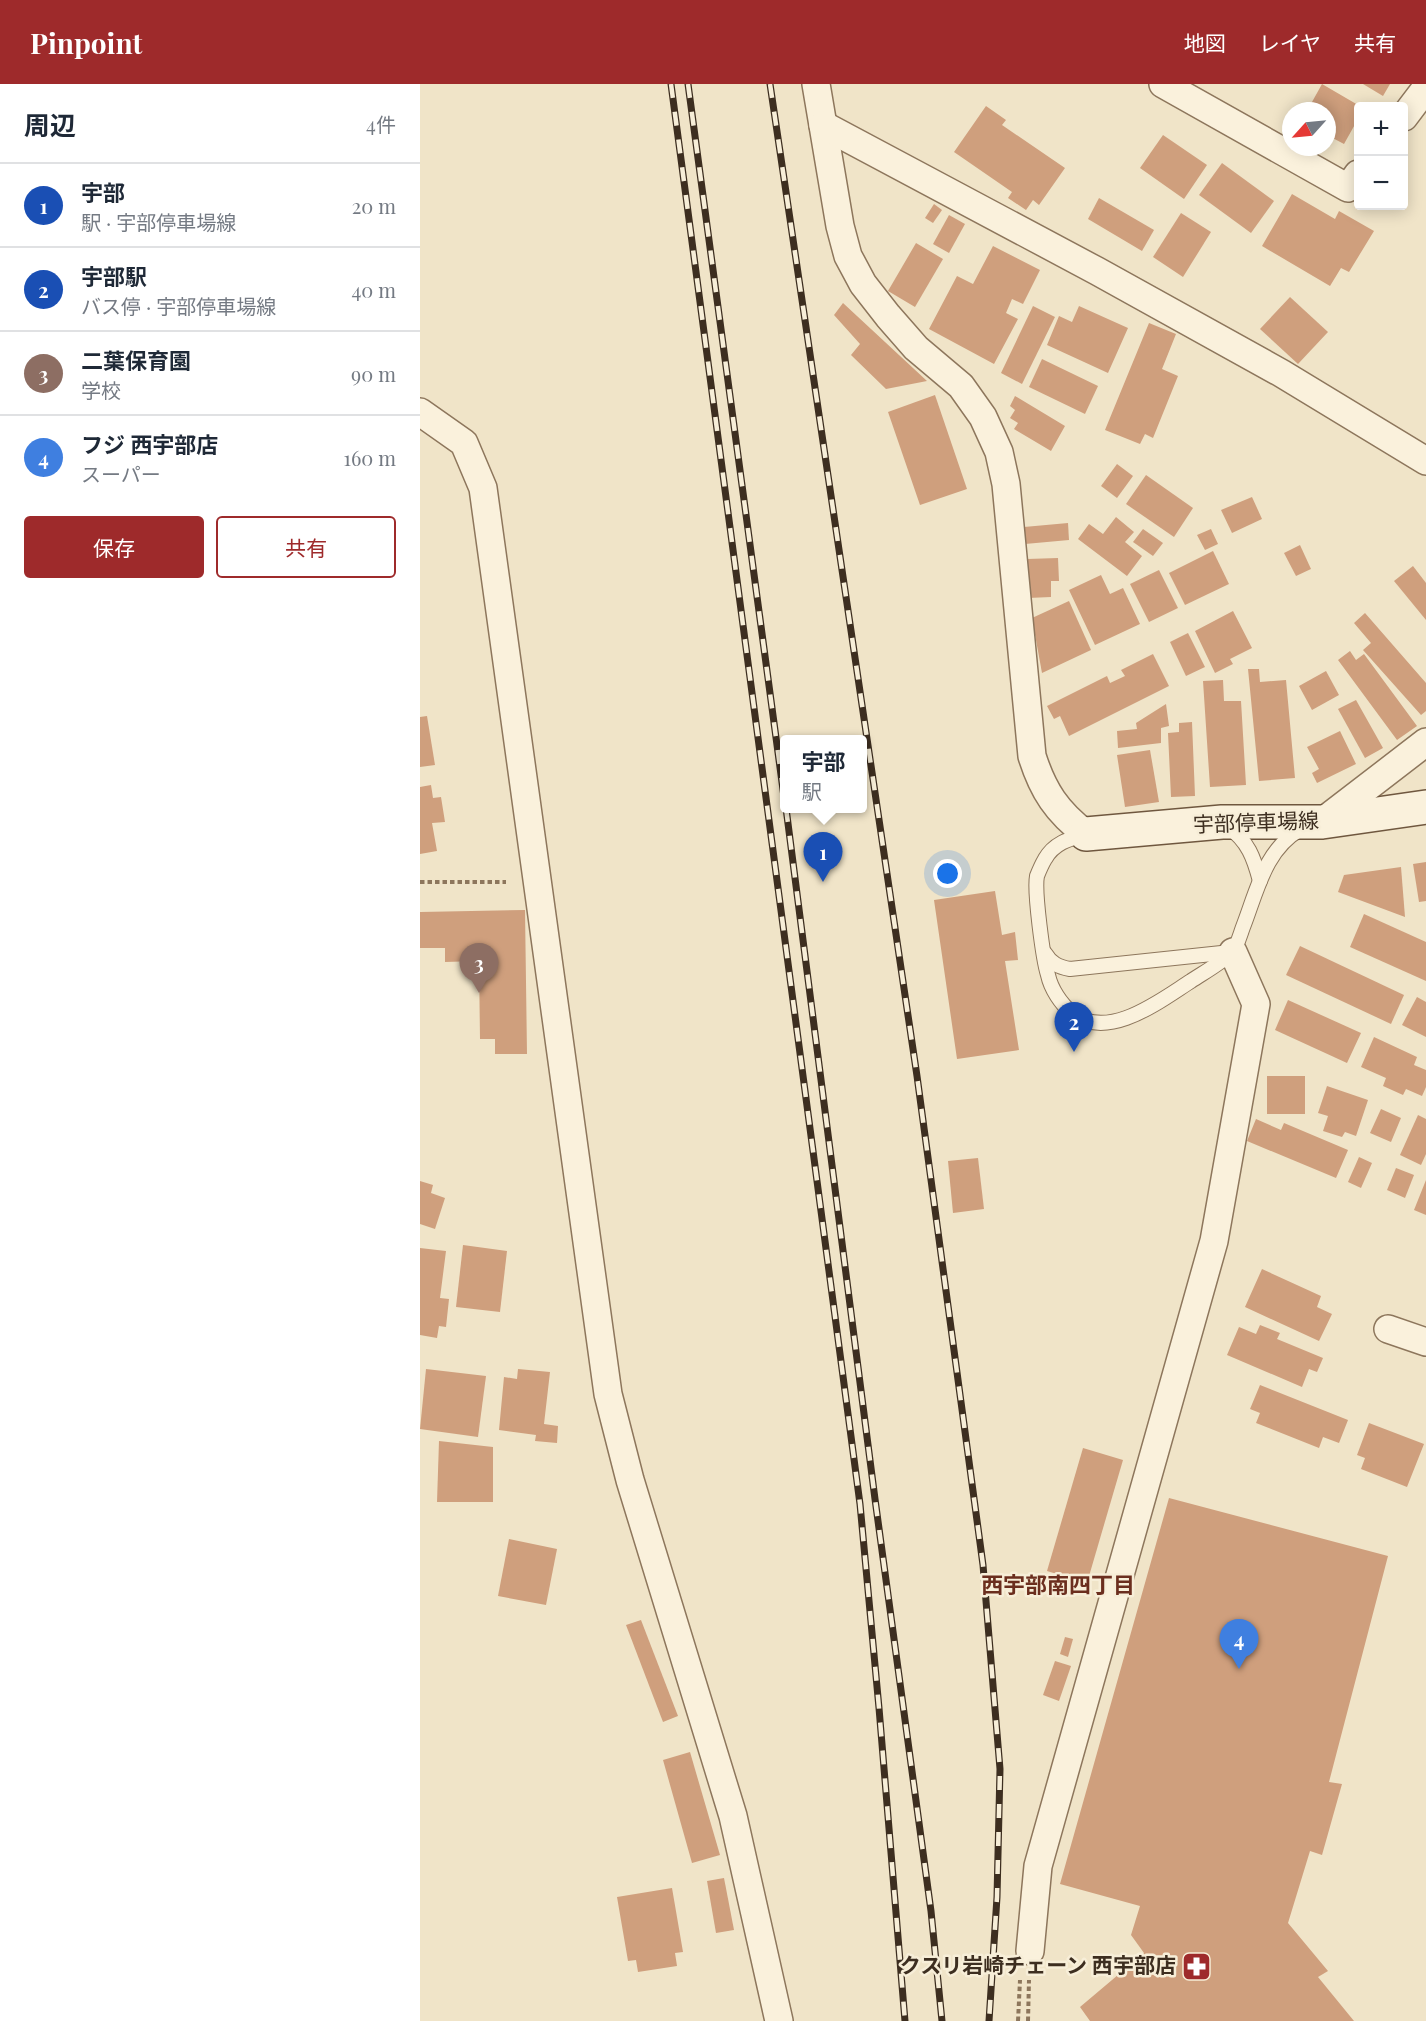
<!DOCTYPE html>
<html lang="ja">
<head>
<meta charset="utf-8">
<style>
  :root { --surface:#fff; --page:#f6f6f7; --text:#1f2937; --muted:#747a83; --line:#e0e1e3; --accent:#9e2a2b }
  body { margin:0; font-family:"Playfair Display","Noto Sans JP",serif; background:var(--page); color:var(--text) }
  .controls { position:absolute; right:18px; top:18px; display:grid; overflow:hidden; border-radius:6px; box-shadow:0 3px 15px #0003 }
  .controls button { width:54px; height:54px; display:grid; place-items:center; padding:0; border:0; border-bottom:2px solid var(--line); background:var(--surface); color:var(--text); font:30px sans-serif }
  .compass { position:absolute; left:862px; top:18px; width:54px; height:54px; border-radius:50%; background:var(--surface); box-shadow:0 3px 15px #0003; rotate:243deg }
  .you { position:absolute; left:528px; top:790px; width:21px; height:21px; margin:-15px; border:4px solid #fff; border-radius:50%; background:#1a73e8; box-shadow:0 0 0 9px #1a73e833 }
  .badge { display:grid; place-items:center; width:39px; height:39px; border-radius:50%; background:var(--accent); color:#fff; font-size:20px; font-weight:700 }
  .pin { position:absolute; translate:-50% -50px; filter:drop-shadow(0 2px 3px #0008) }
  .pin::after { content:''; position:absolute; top:32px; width:21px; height:18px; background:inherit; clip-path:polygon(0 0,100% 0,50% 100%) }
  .popup { position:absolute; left:360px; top:651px; width:87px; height:78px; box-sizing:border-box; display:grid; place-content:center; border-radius:6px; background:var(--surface); filter:drop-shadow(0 2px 4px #0005); font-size:20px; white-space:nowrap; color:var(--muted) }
  .popup b { font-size:22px; color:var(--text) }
  .popup::after { content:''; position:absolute; left:50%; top:100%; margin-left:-12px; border:12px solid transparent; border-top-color:var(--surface) }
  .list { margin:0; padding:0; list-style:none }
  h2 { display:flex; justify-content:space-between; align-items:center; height:78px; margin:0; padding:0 24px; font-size:26px }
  h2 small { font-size:20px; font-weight:400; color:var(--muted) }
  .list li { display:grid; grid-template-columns:39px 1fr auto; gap:18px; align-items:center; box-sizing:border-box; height:84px; padding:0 24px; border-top:2px solid var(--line) }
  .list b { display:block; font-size:22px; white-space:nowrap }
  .list p { margin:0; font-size:20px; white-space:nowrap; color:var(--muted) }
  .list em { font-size:20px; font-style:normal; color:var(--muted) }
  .actions { display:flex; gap:12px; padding:18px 24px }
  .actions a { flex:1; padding:14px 0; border:2px solid var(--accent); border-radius:6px; text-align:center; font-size:21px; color:var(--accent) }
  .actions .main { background:var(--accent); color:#fff }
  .map { position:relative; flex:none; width:1006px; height:1937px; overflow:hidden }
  header { display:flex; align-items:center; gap:36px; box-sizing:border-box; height:84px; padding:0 30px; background:var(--accent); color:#fff }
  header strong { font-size:28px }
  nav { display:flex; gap:33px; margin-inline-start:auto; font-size:21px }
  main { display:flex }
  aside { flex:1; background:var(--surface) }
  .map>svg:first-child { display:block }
  .building { fill:#cf9f7d }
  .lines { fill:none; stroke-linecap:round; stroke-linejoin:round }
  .lane-casing { stroke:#8d765c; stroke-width:16 }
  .street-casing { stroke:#8d765c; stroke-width:30 }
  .secondary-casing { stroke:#6f573f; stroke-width:36 }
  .path { stroke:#8d765c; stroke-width:4; stroke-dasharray:4.5 3; stroke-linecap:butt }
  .lane { stroke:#faf1dc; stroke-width:14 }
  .street { stroke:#faf1dc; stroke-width:27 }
  .secondary { stroke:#faf1dc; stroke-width:33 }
  .rail-casing { stroke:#3d2e20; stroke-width:7 }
  .rail { stroke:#f7eed8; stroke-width:4.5; stroke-dasharray:14; stroke-linecap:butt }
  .labels { text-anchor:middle; stroke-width:5; stroke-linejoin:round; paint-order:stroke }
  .street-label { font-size:21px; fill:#3d2e20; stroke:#f7eed8 }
  .poi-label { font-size:21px; font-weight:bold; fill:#3d2e20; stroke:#f7eed8; text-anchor:end }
  .neighbourhood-label { font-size:22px; font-weight:bold; fill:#6b2e1e; stroke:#f7eed8 }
</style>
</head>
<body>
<header>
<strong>Pinpoint</strong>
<nav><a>地図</a><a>レイヤ</a><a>共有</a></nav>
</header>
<main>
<aside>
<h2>周辺<small>4件</small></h2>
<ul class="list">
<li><span class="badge" style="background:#1a4fb4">1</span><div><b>宇部</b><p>駅 · 宇部停車場線</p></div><em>20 m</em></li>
<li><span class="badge" style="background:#1a4fb4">2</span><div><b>宇部駅</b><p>バス停 · 宇部停車場線</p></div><em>40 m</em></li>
<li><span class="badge" style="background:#8d6e63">3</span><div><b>二葉保育園</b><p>学校</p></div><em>90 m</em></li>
<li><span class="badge" style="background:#3f7fe0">4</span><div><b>フジ 西宇部店</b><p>スーパー</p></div><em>160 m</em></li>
</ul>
<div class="actions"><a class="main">保存</a><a>共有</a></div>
</aside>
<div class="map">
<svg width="1006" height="1937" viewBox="0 0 1006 1937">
  <rect width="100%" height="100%" fill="#f0e4c8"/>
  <g class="building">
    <path d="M902 0 938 21V35L924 60 907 51V27H887Z"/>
    <path d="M943 0H970L963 12Z"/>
    <path d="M566 22 586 36 582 41 645 84 619 121 613 116 606 126 588 114 592 108 534 68Z"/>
    <path d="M743 51 787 81 764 115 720 84Z"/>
    <path d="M802 79 854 117 831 149 779 111Z"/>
    <path d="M872 110 915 135 919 127 954 147 929 188 921 184 910 202 842 162Z"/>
    <path d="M679 114 734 146 722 167 668 135Z"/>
    <path d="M514 120 522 126 513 139 505 134Z"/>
    <path d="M761 129 791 148 763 193 733 173Z"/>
    <path d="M529 131 545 140 529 169 513 160Z"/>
    <path d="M496 159 523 175 495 223 468 207Z"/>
    <path d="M573 162 620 186 603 220 592 215 586 229 598 235 574 280 509 245 537 192 553 200Z"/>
    <path d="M870 213 908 248 878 280 840 245Z"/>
    <path d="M423 219 507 297 466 305 431 271 440 260 414 231Z"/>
    <path d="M613 222 635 233 602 300 581 289Z"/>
    <path d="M659 222 708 244 688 289 627 261 639 232 652 238Z"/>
    <path d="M729 239 756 250 742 285 758 292 733 354 725 350 720 360 685 346Z"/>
    <path d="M622 275 678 302 665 330 609 303Z"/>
    <path d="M515 311 547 405 500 421 468 328Z"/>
    <path d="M595 312 645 342 631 367 594 345 598 339 590 334 595 326 590 322Z"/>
    <path d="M697 380 713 392 697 414 681 402Z"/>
    <path d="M726 391 773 424 754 453 706 420Z"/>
    <path d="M832 413 842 435 812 449 801 426Z"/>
    <path d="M696 433 714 448 705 458 722 472 707 492 658 455 669 440 683 450Z"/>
    <path d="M648 439 649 456 605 460 604 443Z"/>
    <path d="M723 445 743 459 733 472 713 458Z"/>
    <path d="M791 445 798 460 785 466 777 451Z"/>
    <path d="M880 461 891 485 876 492 864 469Z"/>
    <path d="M793 467 809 500 765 521 749 489Z"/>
    <path d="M638 474 639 497H631V513L608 514 607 475Z"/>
    <path d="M993 482 1006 499V536L974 497Z"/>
    <path d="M739 486 758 524 729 538 710 500Z"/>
    <path d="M681 491 690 510 703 504 720 540 675 561 649 506Z"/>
    <path d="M649 517 671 566 622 589 612 534Z"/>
    <path d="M813 527 832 564 810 575 813 580 795 589 775 547Z"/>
    <path d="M945 529 1006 599V627L1001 631 943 566 951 559 934 539Z"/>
    <path d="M768 549 785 583 766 592 750 558Z"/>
    <path d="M930 567 936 576 944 570 997 642 977 656 918 576Z"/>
    <path d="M733 570 749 602 649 652 640 632 634 635 627 622 687 592 690 599 705 592 701 586Z"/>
    <path d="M828 585H839L840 598 866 596 875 694 839 697Z"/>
    <path d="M906 587 919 611 892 626 879 602Z"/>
    <path d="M803 596 804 617H821L826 701 790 703 783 597Z"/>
    <path d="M936 616 963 664 945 674 918 625Z"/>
    <path d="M746 620 749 642 741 644V659L698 664 697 647 717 645 716 639Z"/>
    <path d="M7 632 15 681 0 683V633Z"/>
    <path d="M772 638 775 712 751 713 748 649 759 648V639Z"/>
    <path d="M920 647 936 680 897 699 892 689 899 685 887 663Z"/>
    <path d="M730 666 739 718 705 723 697 671Z"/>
    <path d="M11 701 13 714 21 713 25 738 12 739 17 767 0 770V703Z"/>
    <path d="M1006 778V817L999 818 993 780Z"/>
    <path d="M981 783 985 833 918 808 924 791Z"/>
    <path d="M575 807 582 851 595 848 598 876 585 877 599 966 537 975 514 816Z"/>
    <path d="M105 826 107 970H75V955H60L59 877 25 878V864H0V828Z"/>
    <path d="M944 830 1006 858V897L930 863Z"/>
    <path d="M880 862 984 911 971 940 866 891Z"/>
    <path d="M997 913 1006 918V953L982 941Z"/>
    <path d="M868 916 941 949 927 979 855 946Z"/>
    <path d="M954 953 997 973 994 981 1006 986V1003L1002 1012 986 1005 983 1011 963 1002 966 994 941 983Z"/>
    <rect x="847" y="992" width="38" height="38"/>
    <path d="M907 1002 948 1016 936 1052 925 1048 922 1053 903 1047 908 1032 898 1029Z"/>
    <path d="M961 1025 981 1034 971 1058 950 1049Z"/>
    <path d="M998 1031 1006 1035V1070L1001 1081 980 1071Z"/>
    <path d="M836 1035 861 1046 864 1039 928 1066 916 1094 827 1057Z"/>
    <path d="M939 1073 952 1079 941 1104 928 1098Z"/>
    <path d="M558 1074 564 1125 533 1129 528 1077Z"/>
    <path d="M976 1084 994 1091 985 1114 967 1106Z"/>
    <path d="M1006 1096V1131L994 1126Z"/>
    <path d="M0 1097 13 1101 11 1109 25 1114 15 1145 0 1140Z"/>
    <path d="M43 1161 87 1167 80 1228 36 1223Z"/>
    <path d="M0 1164 26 1167 20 1214 29 1215 26 1243 19 1242 17 1254 0 1251Z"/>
    <path d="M842 1185 901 1212 897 1223 912 1230 899 1257 825 1223Z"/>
    <path d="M840 1241 860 1249 857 1255 903 1274 897 1288 889 1285 882 1303 807 1271 819 1243 836 1250Z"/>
    <path d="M6 1285 66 1292 58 1353 0 1345Z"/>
    <path d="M98 1285 130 1288 124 1340 138 1342 137 1359 115 1357 116 1351 79 1346 84 1293 97 1295Z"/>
    <path d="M840 1301 928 1336 919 1359 903 1353 899 1364 836 1339 840 1329 830 1325Z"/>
    <path d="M949 1339 1004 1360 987 1403 941 1385 945 1374 937 1371Z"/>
    <path d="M19 1357 73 1363V1418H17Z"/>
    <path d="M663 1364 703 1376 667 1499 627 1487Z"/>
    <path d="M749 1414 968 1472 909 1698 922 1700 902 1771 890 1767 868 1839 908 1887 898 1893 934 1937H670L660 1923 724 1869 711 1851 720 1822 640 1800Z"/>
    <path d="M89 1455 137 1465 126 1521 78 1512Z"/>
    <path d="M221 1536 258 1632 243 1638 206 1541Z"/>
    <path d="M645 1553 653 1555 648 1573 640 1570Z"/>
    <path d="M635 1577 651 1582 639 1617 623 1611Z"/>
    <path d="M270 1668 300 1771 272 1779 243 1676Z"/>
    <path d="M304 1794 314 1846 296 1849 287 1797Z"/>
    <path d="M252 1804 263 1868 255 1869 257 1882 218 1888 216 1876 208 1877 197 1813Z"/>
  </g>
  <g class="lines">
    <defs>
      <g id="lane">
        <path d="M808 743C828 757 834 774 840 797"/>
        <path d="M666 750C649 755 634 759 625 775 622 780 619 787 617 792 614 807 623 875 628 891 631 905 641 920 652 929 688 958 741 916 771 897 783 889 803 878 812 868 817 863 820 851 823 843 837 807 845 765 881 745"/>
        <path d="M625 869C631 879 638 883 650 885L811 868"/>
      </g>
      <g id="street">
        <path d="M396 0 420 142 428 172 443 200 468 232 496 264 541 302 563 333 579 368 586 400 612 672C623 707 637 728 666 750"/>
        <path d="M743 0 928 104 938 90"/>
        <path d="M984 33 1006 4"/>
        <path d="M403 41 677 187 861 289 1006 377"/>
        <path d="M0 328 44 359 63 404 188 1310 210 1396 313 1732 359 1937"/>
        <path d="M902 738 1006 658"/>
        <path d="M968 1245 1006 1258"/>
        <path d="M610 1867 618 1782 794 1157 836 920 813 868"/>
      </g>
      <path id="secondary" d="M666 750 802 738H902L1006 723"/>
    </defs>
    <use href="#lane" class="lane-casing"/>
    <use href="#street" class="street-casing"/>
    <use href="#secondary" class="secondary-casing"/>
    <g class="path">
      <path d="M0 798H86"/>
      <path d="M598 1937 600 1896"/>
      <path d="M608 1937 609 1896"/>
    </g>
    <use href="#lane" class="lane"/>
    <use href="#street" class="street"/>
    <use href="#secondary" class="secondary"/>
    <defs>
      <g id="rail">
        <path d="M251 0 440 1420 459 1624 485 1937"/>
        <path d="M268 0 364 713"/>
        <path d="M350 0 497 992 563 1481 580 1685 577 1813 569 1937"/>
        <path d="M366 724 455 1415 511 1827 522 1937"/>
      </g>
    </defs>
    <use href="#rail" class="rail-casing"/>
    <use href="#rail" class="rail"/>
  </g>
  <defs>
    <symbol id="pharmacy-square" viewBox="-11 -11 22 22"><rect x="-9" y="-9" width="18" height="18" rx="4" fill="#9e2a2b" stroke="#f7eed8"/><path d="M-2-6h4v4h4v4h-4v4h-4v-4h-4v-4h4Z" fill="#fff"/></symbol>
  </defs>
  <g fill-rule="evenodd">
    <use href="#pharmacy-square" x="760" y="1866" width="33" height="33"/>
  </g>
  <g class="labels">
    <g class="street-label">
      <text transform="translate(836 739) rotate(-2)" y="7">宇部停車場線</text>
    </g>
    <g class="poi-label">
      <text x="756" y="1889">クスリ岩崎チェーン 西宇部店</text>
    </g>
    <g class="neighbourhood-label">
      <text x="638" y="1509">西宇部南四丁目</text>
    </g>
  </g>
</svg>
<div class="controls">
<button>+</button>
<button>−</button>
</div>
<svg class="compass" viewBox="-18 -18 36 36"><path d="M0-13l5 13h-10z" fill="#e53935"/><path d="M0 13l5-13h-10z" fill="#747a83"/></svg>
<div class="you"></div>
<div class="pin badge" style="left:403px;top:798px;background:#1a4fb4">1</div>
<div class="popup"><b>宇部</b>駅</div>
<div class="pin badge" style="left:654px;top:968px;background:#1a4fb4">2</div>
<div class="pin badge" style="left:59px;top:909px;background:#8d6e63">3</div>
<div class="pin badge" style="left:819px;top:1585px;background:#3f7fe0">4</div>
</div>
</main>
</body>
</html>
